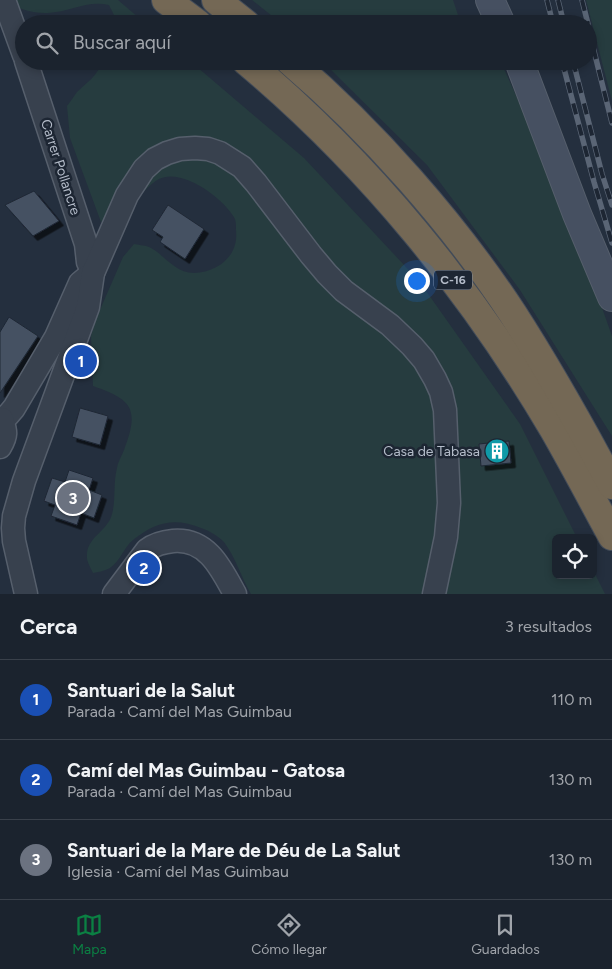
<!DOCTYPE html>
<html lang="es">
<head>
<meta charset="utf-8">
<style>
  :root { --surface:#1b232e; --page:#282f3a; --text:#f1f3f6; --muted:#a0a4aa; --line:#39404a; --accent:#0b8043 }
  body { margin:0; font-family:Figtree,sans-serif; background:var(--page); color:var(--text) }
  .controls { position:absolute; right:15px; bottom:15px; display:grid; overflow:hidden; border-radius:8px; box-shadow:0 2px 8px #0003 }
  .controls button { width:45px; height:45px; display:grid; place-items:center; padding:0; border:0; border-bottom:1px solid var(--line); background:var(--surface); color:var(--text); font:25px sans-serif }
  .you { position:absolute; left:416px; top:280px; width:18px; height:18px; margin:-12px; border:4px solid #fff; border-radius:50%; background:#1a73e8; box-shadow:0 0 0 8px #1a73e833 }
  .badge { display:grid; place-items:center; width:32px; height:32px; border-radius:50%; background:var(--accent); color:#fff; font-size:16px; font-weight:700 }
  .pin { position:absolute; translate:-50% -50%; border:2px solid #fff; box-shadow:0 1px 5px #0006 }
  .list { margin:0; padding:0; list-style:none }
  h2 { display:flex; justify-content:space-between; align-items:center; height:65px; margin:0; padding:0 20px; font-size:21px }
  h2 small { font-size:16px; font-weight:400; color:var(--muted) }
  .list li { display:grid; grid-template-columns:32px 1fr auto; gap:15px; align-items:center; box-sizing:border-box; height:80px; padding:0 20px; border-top:1px solid var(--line) }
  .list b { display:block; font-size:19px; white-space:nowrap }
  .list p { margin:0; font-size:16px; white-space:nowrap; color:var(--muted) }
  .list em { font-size:16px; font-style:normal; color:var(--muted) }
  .icon { flex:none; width:28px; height:28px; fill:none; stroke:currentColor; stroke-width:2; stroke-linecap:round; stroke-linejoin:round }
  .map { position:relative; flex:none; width:612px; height:594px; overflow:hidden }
  .search { position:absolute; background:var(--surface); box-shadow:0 2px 8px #0003; left:15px; right:15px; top:15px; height:55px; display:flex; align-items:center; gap:12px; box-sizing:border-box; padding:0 18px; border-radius:28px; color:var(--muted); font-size:19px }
  .sheet { height:305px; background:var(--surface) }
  nav { display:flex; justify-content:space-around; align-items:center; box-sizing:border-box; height:70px; border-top:1px solid var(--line); background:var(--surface); font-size:14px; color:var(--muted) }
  nav a { display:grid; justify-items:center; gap:2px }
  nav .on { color:var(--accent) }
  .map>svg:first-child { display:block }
  .green { fill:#263c3f }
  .building { fill:#455162; stroke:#1f2835; filter:url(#shadow) }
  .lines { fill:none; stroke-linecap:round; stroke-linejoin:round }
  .street-casing { stroke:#565f6c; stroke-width:25 }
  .secondary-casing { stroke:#565f6c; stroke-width:30 }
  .highway-casing { stroke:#434c59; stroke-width:30 }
  .street { stroke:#38414e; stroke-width:22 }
  .secondary { stroke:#465061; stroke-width:28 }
  .highway { stroke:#746855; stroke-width:28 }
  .rail-casing { stroke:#5a6575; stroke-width:5.5 }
  .rail { stroke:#1d2633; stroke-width:4; stroke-dasharray:11; stroke-linecap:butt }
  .labels { text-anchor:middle; stroke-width:5; stroke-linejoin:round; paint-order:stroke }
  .shield { fill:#1d2633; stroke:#878f9c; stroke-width:1 }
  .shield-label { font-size:12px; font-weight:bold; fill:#b4bcc9 }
  .street-label { font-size:14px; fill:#b4bcc9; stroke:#1d2633 }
  .poi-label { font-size:14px; fill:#b4bcc9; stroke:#1d2633; text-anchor:end }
</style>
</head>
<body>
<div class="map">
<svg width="612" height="594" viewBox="0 0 612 594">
  <defs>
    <filter id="shadow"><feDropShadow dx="4.5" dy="4.5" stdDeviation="0" flood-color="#0009"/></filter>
  </defs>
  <rect width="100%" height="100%" fill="#242f3e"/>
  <g class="green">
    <path d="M0 0H118L146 24H114V15L109 5C87 0 70 12 48 13 32 14 15 7 0 0Z"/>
    <path d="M252 0H453L461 24H282Z"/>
    <path d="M586 0H612V101Z"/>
    <path d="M102 61H190L304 158 419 281 520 424 577 538H556V575H593V570L605 594H251C241 577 236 558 224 542 218 536 210 531 201 528 175 517 155 522 133 540 124 547 119 564 108 569 104 571 98 572 93 573 91 568 86 561 87 555 87 537 108 531 112 514 116 500 113 483 117 468 118 461 123 454 125 447 140 407 130 399 93 386L91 336 96 319 123 257 134 244C138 245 144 245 149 247 163 253 174 273 194 273 218 272 239 256 236 230 236 226 236 222 235 219 225 199 182 167 159 179 151 183 143 193 136 199 125 208 113 215 101 222L70 138 67 106C71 101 74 96 77 92 87 82 98 76 102 61Z"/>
    <path d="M322 61H496L505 71 567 209 612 336V436L520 290 427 165Z"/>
  </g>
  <g class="building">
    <path d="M34 191 59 221 33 236 5 205Z"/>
    <path d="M168 205 204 229 185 259 160 242 163 237 152 230Z"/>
    <path d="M9 317 38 336 0 393V332Z"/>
    <path d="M80 408 108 416 100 445 72 437Z"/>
    <path d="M509 441 511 463 481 466 479 444Z"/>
    <path d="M69 470 93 478 89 490 102 495 94 518 81 513 77 525 51 516 55 505 44 501 52 478 65 482Z"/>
  </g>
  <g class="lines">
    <defs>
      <g id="street">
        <path d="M4 0 24 55"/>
        <path d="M26 61 86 244 88 262 93 273"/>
        <path d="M0 420 8 415 14 408 56 337 80 283 92 273"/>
        <path d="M0 447C7 435 6 432 2 419"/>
        <path d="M26 594 14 541 13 528 14 516 24 481 88 307 93 273 127 195 144 169 155 159 167 153 180 149 195 148 208 149 220 153 242 167 256 183 311 255 327 274 344 291 390 325 412 346 424 360 435 379 441 392 445 410 449 503 446 537 434 594"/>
        <path d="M114 594 147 550C155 544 163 542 173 541 207 538 221 568 235 594"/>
      </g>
      <g id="secondary">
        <path d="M490 0 501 24"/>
        <path d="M519 61 577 214 612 297"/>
      </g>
      <g id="highway">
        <path d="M166 0 198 24"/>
        <path d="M216 0 246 24"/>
        <path d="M246 61C369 164 473 292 554 430 574 465 593 501 612 536"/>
        <path d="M290 61C372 131 454 224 513 314 549 370 581 427 612 485"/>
      </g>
    </defs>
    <use href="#street" class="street-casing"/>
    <use href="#secondary" class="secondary-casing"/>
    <use href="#highway" class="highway-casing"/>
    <use href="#street" class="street"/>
    <use href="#secondary" class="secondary"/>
    <use href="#highway" class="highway"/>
    <defs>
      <g id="rail">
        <path d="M547 0 553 24"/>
        <path d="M558 0 564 24"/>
        <path d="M582 0 588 24"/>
        <path d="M588 27 612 123"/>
        <path d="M562 61 594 182 612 243"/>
        <path d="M573 61 602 174 612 205"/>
      </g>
    </defs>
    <use href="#rail" class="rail-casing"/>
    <use href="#rail" class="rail"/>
  </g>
  <defs>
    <symbol id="building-disc" viewBox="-11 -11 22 22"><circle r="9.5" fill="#0f9aa8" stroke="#1d2633"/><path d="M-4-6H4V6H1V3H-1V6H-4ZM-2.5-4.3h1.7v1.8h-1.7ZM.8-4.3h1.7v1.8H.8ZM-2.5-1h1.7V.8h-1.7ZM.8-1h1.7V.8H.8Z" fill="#fff"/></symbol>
  </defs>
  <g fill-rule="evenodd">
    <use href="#building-disc" x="483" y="437" width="28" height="28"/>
  </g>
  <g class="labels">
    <rect class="shield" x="434" y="270.5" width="38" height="19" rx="4"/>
    <g class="shield-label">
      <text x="453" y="284">C-16</text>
    </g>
    <g class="street-label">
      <text transform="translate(61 167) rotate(72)" y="5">Carrer Pollancre</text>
    </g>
    <g class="poi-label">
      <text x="480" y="456">Casa de Tabasa</text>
    </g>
  </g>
</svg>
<div class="controls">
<button><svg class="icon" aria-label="locate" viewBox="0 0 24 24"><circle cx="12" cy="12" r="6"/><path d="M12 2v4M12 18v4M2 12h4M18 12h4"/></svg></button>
</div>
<div class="you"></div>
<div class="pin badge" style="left:81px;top:361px;background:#1a4fb4">1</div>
<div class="pin badge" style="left:144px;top:568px;background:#1a4fb4">2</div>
<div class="pin badge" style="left:73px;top:498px;background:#6b7280">3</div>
<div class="search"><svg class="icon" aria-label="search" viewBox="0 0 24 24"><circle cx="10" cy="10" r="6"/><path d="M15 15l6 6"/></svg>Buscar aquí</div>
</div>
<section class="sheet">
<h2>Cerca<small>3 resultados</small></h2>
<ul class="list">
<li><span class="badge" style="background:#1a4fb4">1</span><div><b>Santuari de la Salut</b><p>Parada · Camí del Mas Guimbau</p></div><em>110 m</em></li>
<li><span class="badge" style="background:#1a4fb4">2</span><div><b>Camí del Mas Guimbau - Gatosa</b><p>Parada · Camí del Mas Guimbau</p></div><em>130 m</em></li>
<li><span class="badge" style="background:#6b7280">3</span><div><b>Santuari de la Mare de Déu de La Salut</b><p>Iglesia · Camí del Mas Guimbau</p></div><em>130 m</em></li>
</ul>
</section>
<nav>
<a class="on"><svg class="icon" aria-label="map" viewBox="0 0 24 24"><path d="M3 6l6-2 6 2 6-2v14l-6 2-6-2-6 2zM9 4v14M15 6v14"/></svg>Mapa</a>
<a><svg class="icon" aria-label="directions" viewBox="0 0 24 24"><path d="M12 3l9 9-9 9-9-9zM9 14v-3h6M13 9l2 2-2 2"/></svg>Cómo llegar</a>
<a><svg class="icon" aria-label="saved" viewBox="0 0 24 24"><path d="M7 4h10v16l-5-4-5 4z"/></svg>Guardados</a>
</nav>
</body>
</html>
